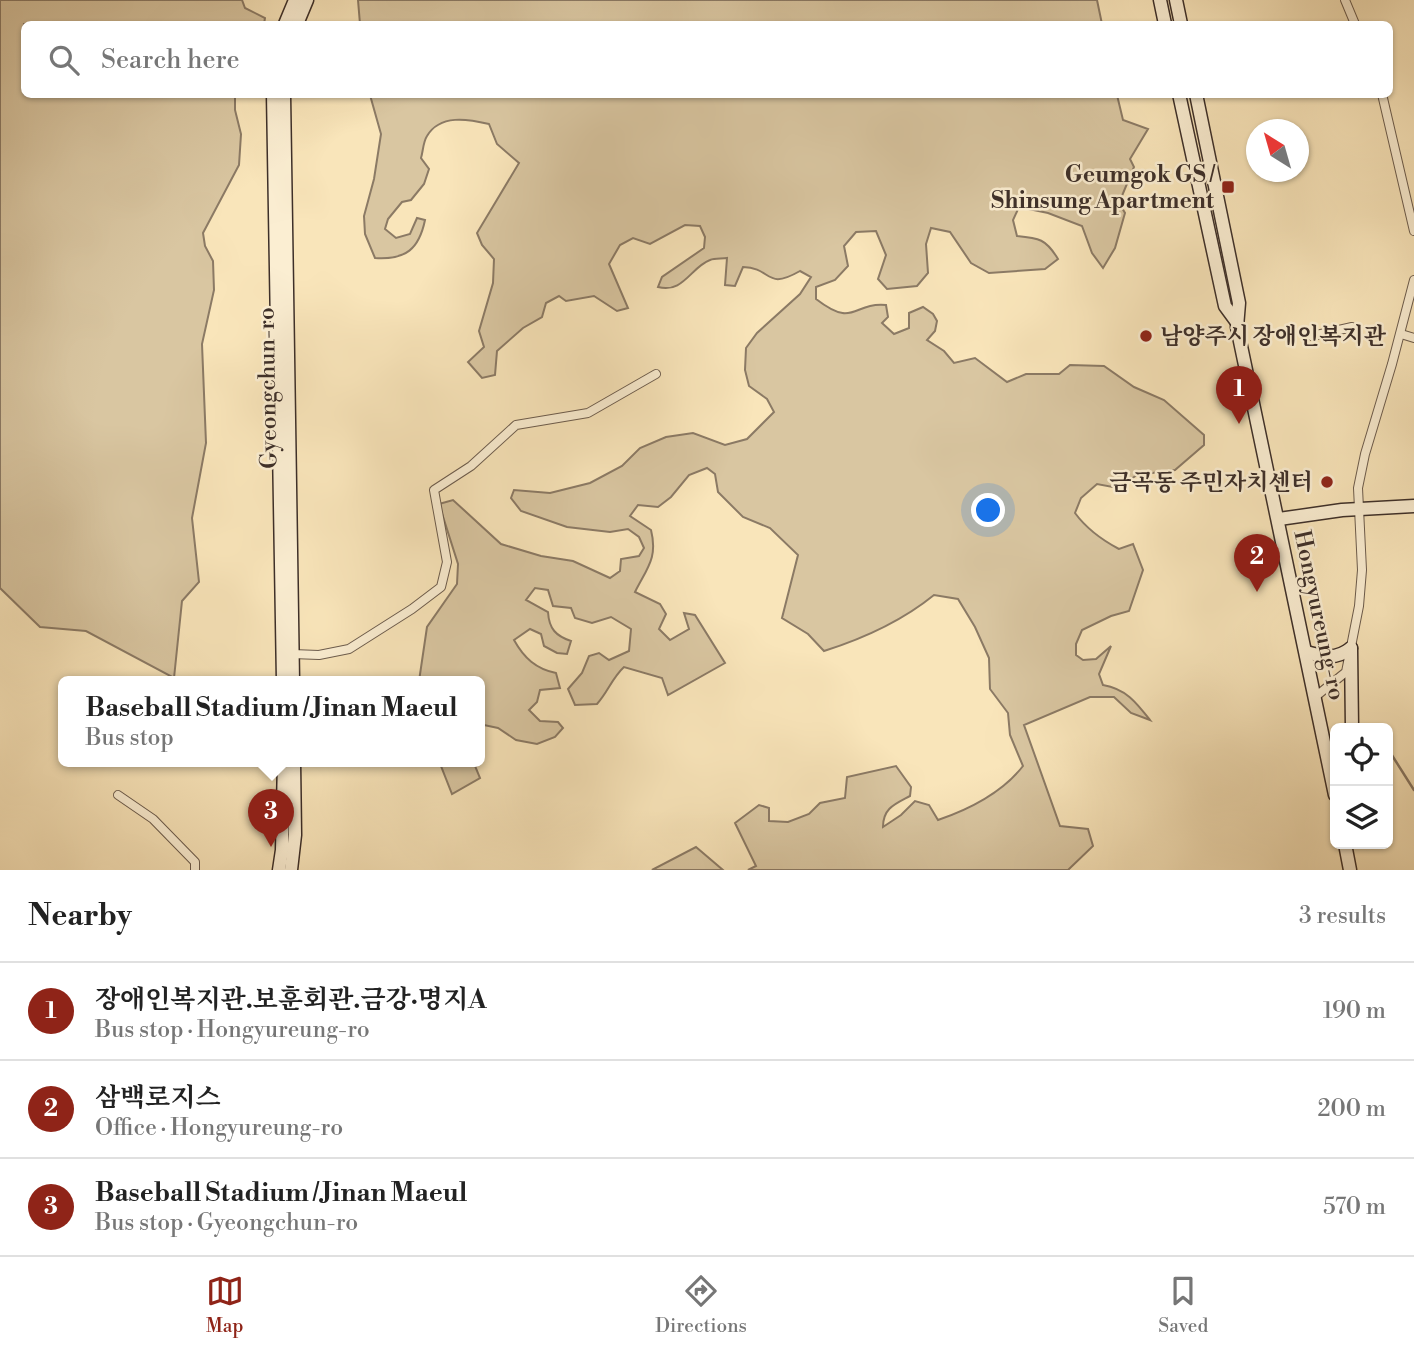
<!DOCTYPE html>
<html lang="en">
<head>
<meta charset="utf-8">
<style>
  :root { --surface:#fff; --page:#f6f6f6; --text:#222; --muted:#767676; --line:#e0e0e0; --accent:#8f2418 }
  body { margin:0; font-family:"Libre Bodoni","Noto Serif KR",serif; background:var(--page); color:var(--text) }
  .controls { position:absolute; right:21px; bottom:21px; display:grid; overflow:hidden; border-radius:10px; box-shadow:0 2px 5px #0004 }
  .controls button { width:63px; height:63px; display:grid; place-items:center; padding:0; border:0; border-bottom:2px solid var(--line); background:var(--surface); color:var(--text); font:35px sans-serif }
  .compass { position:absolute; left:1246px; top:119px; width:63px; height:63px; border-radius:50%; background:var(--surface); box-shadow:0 2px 5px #0004; rotate:323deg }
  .you { position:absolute; left:989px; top:511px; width:24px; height:24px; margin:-18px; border:5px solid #fff; border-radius:50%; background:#1a73e8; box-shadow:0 0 0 10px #1a73e833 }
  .badge { display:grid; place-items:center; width:46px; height:46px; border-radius:50%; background:var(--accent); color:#fff; font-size:23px; font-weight:700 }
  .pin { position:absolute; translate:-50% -58px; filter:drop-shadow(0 2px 4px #0008) }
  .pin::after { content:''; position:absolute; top:37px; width:24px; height:21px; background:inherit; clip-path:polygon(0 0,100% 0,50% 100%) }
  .popup { position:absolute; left:58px; top:676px; width:427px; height:91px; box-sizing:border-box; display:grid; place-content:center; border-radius:10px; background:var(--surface); filter:drop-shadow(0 2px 5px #0005); font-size:23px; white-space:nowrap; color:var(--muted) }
  .popup b { font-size:26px; color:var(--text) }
  .popup::after { content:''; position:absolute; left:50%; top:100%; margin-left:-14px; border:14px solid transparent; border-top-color:var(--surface) }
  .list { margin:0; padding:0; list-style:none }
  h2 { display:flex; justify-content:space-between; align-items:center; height:91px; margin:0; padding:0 28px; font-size:30px }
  h2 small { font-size:23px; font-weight:400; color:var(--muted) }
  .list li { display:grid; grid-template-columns:46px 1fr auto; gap:21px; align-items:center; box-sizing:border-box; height:98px; padding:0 28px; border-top:2px solid var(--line) }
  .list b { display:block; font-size:26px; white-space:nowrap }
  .list p { margin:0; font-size:23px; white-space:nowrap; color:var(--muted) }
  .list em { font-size:23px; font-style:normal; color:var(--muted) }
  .icon { flex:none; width:38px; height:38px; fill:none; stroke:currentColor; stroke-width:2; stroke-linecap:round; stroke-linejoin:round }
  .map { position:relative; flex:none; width:1414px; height:870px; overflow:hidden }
  .search { position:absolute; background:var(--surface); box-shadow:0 2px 5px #0004; left:21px; right:21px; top:21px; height:77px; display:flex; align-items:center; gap:18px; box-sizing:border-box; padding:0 24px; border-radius:10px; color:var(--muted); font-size:26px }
  .sheet { height:385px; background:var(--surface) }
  nav { display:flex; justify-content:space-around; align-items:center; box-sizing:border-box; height:98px; border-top:2px solid var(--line); background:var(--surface); font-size:19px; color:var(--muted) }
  nav a { display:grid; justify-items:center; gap:4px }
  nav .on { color:var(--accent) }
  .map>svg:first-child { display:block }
  .green { fill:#d9c6a1; stroke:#8b7a65; stroke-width:2 }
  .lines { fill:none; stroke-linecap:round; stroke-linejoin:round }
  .stream { stroke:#877763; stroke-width:2.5 }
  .street-casing { stroke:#6c5c4d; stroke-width:10 }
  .secondary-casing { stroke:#3d2f29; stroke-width:15 }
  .street { stroke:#fbeed2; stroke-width:8 }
  .secondary { stroke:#fbeed2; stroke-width:12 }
  .poi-dot { fill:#8f2418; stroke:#fbeed2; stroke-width:2.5 }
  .labels { text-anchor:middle; stroke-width:5; stroke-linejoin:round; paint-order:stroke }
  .poi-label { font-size:23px; font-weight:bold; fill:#3d2f29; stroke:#fbeed2; text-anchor:end }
  .street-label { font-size:23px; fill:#3d2f29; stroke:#fbeed2 }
</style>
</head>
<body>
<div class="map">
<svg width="1414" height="870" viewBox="0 0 1414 870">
  <rect width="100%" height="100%" fill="#f9e5ba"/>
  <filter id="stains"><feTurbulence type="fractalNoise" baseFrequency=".00286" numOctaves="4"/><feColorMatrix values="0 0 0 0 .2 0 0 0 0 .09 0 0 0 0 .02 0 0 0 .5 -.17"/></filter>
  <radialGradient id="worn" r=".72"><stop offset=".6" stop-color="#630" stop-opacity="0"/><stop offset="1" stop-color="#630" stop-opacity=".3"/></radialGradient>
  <g class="green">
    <path d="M0 0H242L245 8 265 18 264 24H24V94L235 95V110L241 134 239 165 203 233 205 246 213 261 214 290 202 344 206 443 192 518 199 582 182 601 174 678 86 631 40 627 0 588Z"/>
    <path d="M358 0H1097L1102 24H360Z"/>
    <path d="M370 95H1117L1123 120 1148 129 1130 159 1134 167 1119 203 1125 213 1115 248 1103 268 1092 253 1082 226 1048 213 1019 207 1013 220 1017 236C1039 238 1046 239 1058 259L1045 269 989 273 971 263 950 232 931 228 926 244 928 273 917 286 887 289 878 279 886 255 876 231 856 232 844 246 848 266 835 280 816 287V299C855 329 852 302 886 305L888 317 882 323 894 334 909 328V313L923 307 933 314 937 321 935 331 927 340 944 351 954 363 975 358 1007 382 1026 374H1059L1070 365 1104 366 1134 387 1164 400 1204 435V445L1175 470 1137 475 1118 488 1097 484 1081 498 1075 513C1086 528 1102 540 1119 549L1133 544 1143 570 1129 611 1111 616 1082 630 1076 644V655L1083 660 1096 659 1111 646 1099 674 1103 685C1126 689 1136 702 1150 720L1131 713 1114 697H1090L1024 725 1060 826 1088 829 1093 846 1068 870H748L756 866 735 823 759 805 769 808V821L788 822 809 814 820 803 845 798 847 777 896 766 911 787 910 796C895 804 883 808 883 827L901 815 915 801 929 805 938 820C970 809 1002 793 1023 766L1010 735 1008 713 990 689 989 658 975 627 958 599 934 595C902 621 862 639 824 651L808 634 782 618 798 555 770 528 743 517 718 492 715 474 707 468 689 475 671 497 658 507 638 505 630 516 651 530C658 558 647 568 635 592L660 604 666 614 659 629 670 640 689 629 684 613 695 615 725 663 668 695 662 678 624 667C612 678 608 692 597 704L575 705 568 689 582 673 589 656 599 653 609 660 629 651 631 629 611 617 592 623 575 618 571 608 553 606 548 590 535 588 526 600 548 612C549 629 556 636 571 641L567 654 557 653 544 646 541 634 530 629 514 640C524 658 536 669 556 673L560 688 540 690 537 702 529 710 540 721 558 722 563 728 555 737 537 744 516 740 498 728 479 724V681H419L427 627 457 584 458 564 439 504 453 500 501 544 541 556 573 561 610 578 620 571 621 559 639 556 644 548 639 537 628 529 610 532 567 527 521 511 511 498 514 490 550 493 590 483 622 466 640 448 666 437 693 433 725 445 747 439 774 412 767 399 749 386 745 370 746 348 757 333 800 294 811 277 800 271C765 291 773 268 743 267L735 286 725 285 727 258C722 259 715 258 710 260 691 267 683 294 658 287L662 277 704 248 705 237 700 226 685 225 650 244 633 238 620 245 609 264 628 308 617 311 594 296 566 301 559 296 546 303 542 317 523 328 497 351 495 375 482 378 468 362 484 347 479 331 493 283 494 259 482 245 477 233 519 163 497 144 489 124C468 119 440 114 427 136 423 142 423 152 421 158L429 169 424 184 411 200 402 202 388 219 385 229 396 238 410 234 417 218 425 220C419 249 406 260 375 258L365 234 364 216 374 179 381 134Z"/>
    <path d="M439 761H473L480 778 452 794Z"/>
    <path d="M696 847 723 870H652Z"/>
  </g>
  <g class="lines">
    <g class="stream">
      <path d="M1375 727V728"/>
      <path d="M1388 749 1414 790"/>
    </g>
    <defs>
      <g id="street">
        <path d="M1345 0 1355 24"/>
        <path d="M1382 94 1414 231"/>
        <path d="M1401 334 1414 338"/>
        <path d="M1312 336 1352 327"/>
        <path d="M292 654 319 655 349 649 412 609 441 587 447 562 434 490 471 466 516 425 588 413 656 374"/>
        <path d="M1315 697 1346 672 1359 606 1362 570 1358 488 1365 454 1392 364 1414 280"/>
        <path d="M118 795 153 819 195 862V870"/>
      </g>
      <g id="secondary">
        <path d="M1160 0 1165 24"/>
        <path d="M1176 0 1181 24"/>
        <path d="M285 24 295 0"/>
        <path d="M297 24 307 0"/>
        <path d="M273 94 283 681"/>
        <path d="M284 94 293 681"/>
        <path d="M1179 94 1225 306 1236 321"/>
        <path d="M1196 94 1239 303 1237 327 1335 795"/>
        <path d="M1279 519 1342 510 1414 506"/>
        <path d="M1351 648 1352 728"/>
        <path d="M1306 652C1324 657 1336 660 1351 648"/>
        <path d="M1345 844 1350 870"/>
        <path d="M279 870 282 850 284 761"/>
        <path d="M291 870 295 835 294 761"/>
      </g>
    </defs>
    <use href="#street" class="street-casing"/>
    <use href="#secondary" class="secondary-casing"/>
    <use href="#street" class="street"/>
    <use href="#secondary" class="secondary"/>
  </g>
  <g class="poi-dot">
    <rect x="1221" y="180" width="14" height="14" rx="3.5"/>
    <circle cx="1146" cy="336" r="7"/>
    <circle cx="1327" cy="482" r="7"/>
  </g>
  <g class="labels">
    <g class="poi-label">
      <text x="1214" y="182">Geumgok GS /<tspan x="1214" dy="26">Shinsung Apartment</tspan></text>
      <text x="1160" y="344" text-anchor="start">남양주시 장애인복지관</text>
      <text x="1313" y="490">금곡동 주민자치센터</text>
    </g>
    <g class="street-label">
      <text transform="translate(267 388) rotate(-91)" y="8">Gyeongchun-ro</text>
      <text transform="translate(1320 615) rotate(78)" y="8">Hongyureung-ro</text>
    </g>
  </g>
  <rect width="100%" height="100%" filter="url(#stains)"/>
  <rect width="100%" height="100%" fill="url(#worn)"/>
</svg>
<div class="controls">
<button><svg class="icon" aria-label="locate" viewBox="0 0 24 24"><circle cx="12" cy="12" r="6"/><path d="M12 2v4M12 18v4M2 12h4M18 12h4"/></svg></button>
<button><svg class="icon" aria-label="layers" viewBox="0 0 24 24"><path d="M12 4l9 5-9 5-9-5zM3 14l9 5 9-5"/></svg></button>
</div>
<svg class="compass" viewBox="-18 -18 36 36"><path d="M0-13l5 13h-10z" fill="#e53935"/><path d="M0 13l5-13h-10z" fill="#767676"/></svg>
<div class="you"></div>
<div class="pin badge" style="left:1239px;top:424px">1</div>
<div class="pin badge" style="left:1257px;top:592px">2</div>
<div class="pin badge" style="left:271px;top:847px">3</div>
<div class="popup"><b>Baseball Stadium / Jinan Maeul</b>Bus stop</div>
<div class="search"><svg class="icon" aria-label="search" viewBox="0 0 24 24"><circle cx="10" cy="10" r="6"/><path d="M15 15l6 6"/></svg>Search here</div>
</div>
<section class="sheet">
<h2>Nearby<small>3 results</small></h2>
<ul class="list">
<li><span class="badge">1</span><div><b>장애인복지관.보훈회관.금강·명지A</b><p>Bus stop · Hongyureung-ro</p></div><em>190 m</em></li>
<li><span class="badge">2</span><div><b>삼백로지스</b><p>Office · Hongyureung-ro</p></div><em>200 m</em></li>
<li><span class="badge">3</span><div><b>Baseball Stadium / Jinan Maeul</b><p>Bus stop · Gyeongchun-ro</p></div><em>570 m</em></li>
</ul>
</section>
<nav>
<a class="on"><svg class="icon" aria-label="map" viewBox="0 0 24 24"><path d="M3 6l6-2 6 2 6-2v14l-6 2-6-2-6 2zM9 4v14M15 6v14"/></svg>Map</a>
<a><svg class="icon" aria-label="directions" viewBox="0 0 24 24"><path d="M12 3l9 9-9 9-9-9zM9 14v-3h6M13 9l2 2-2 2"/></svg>Directions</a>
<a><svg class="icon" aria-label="saved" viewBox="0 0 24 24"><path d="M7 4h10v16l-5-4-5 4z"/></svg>Saved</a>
</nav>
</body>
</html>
